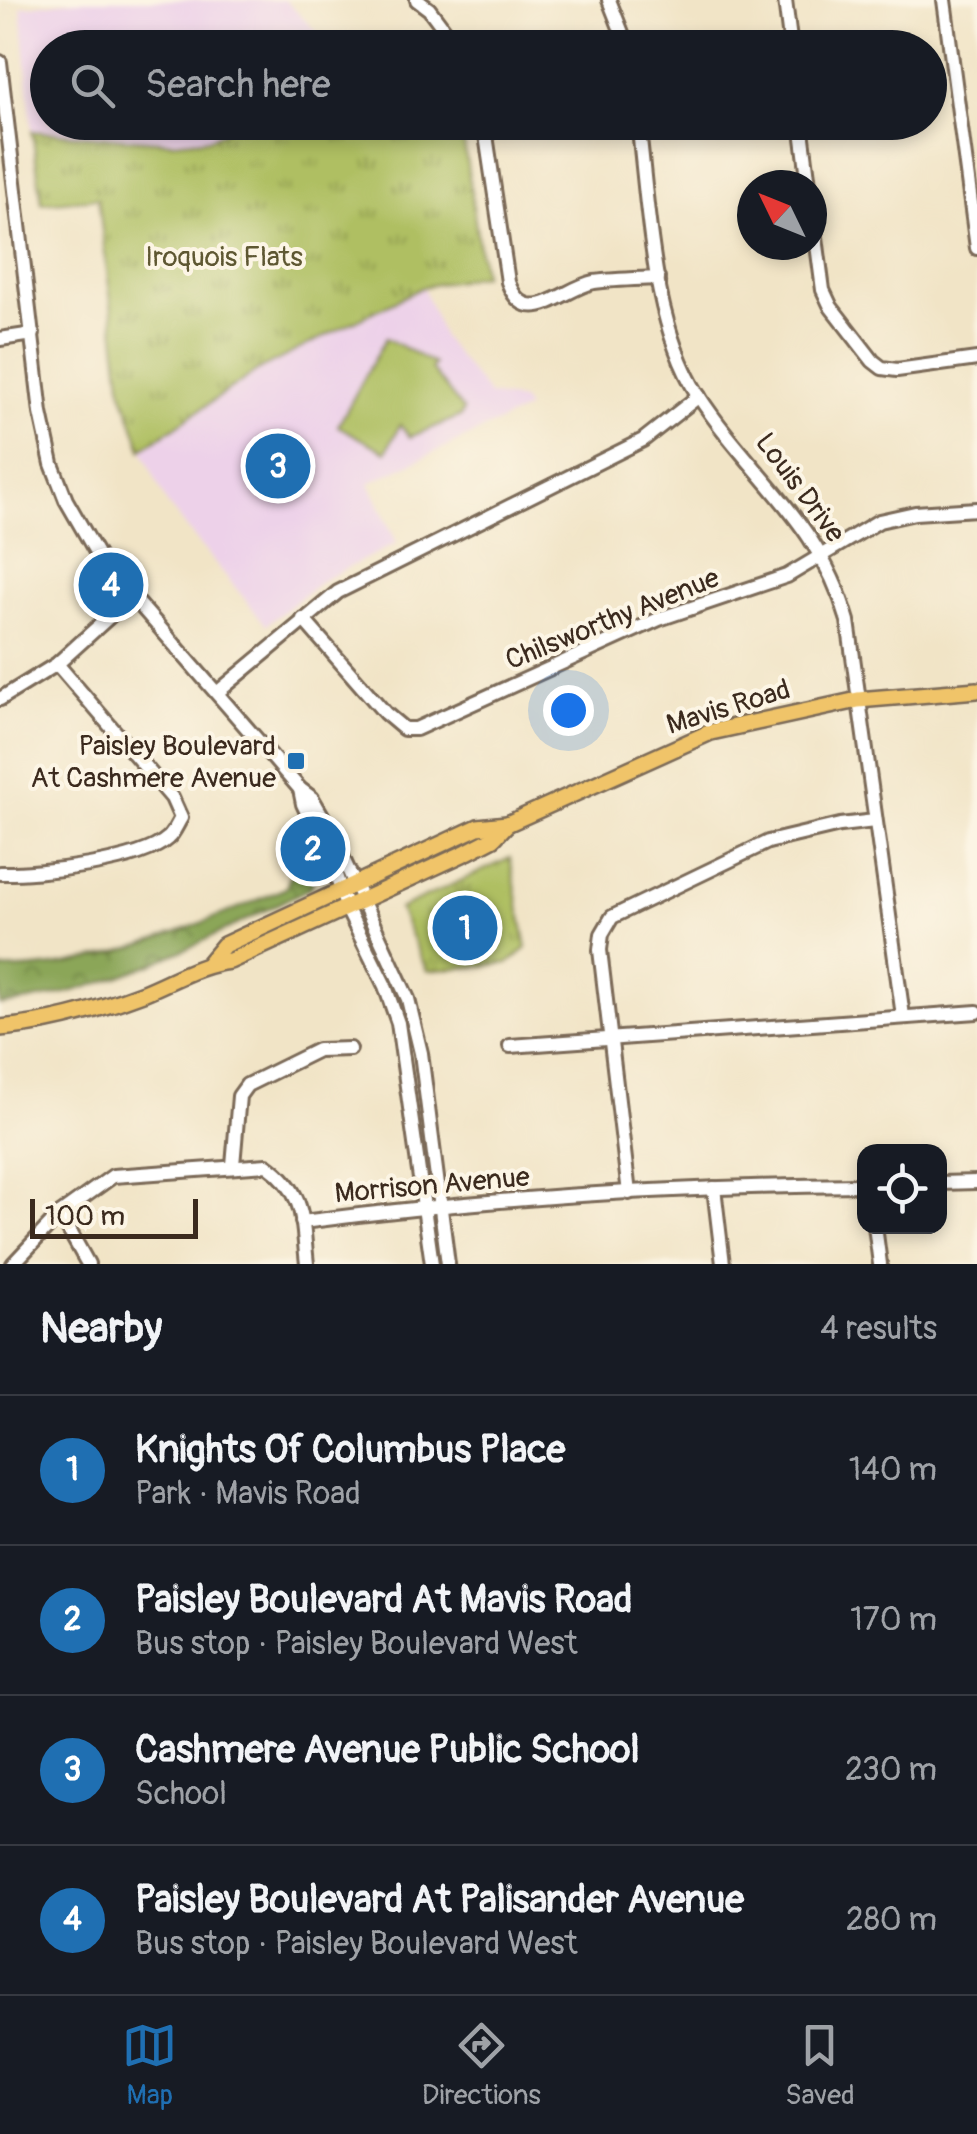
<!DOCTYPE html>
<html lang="en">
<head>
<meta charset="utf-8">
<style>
  :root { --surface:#171b24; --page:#242831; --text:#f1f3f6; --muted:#9ea1a6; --line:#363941; --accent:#1f6fb2 }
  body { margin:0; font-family:Pangolin,sans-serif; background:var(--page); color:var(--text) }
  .controls { position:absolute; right:30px; bottom:30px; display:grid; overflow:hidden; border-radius:20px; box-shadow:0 5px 15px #0003 }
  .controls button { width:90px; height:90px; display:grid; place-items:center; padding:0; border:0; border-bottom:2px solid var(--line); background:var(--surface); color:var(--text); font:50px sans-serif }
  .compass { position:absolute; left:737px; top:170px; width:90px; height:90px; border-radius:50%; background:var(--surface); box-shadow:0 5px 15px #0003; rotate:313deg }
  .scale { position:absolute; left:30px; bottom:25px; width:168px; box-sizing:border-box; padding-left:10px; border:5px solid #3b2a1e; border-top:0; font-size:28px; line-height:35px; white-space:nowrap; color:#3b2a1e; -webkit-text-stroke:8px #fcf5e5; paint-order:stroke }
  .you { position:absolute; left:568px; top:710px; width:35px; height:35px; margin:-25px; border:8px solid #fff; border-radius:50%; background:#1a73e8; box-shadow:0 0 0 15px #1a73e833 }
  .badge { display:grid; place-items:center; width:65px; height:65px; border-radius:50%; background:var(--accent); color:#fff; font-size:32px; font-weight:700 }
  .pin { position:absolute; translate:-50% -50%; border:5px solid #fff; box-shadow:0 2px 10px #0006 }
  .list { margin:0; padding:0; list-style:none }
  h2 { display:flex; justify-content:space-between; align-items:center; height:130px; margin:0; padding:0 40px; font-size:42px }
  h2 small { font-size:32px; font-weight:400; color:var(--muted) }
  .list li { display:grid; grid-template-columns:65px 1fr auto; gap:30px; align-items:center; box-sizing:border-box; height:150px; padding:0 40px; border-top:2px solid var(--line) }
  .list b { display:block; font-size:38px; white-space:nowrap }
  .list p { margin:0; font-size:32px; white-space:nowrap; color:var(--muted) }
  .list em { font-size:32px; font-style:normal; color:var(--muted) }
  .icon { flex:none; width:55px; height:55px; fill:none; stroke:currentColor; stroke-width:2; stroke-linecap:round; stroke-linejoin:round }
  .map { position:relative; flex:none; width:977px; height:1264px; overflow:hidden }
  .search { position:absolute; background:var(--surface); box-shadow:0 5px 15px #0003; left:30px; right:30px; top:30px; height:110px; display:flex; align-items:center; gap:25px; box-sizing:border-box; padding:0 35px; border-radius:55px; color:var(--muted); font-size:38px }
  .sheet { height:730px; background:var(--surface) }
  nav { display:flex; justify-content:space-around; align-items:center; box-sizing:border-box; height:140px; border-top:2px solid var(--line); background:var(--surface); font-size:28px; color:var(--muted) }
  nav a { display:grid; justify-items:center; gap:5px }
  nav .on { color:var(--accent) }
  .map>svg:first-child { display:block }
  .built { fill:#edd1e9 }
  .grass { fill:#afbf62; stroke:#757440; stroke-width:2.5 }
  .forest { fill:url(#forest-crowns); stroke:#63683b; stroke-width:2.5 }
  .park { fill:url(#park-tufts); stroke:#757440; stroke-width:2.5 }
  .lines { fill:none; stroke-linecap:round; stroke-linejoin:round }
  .minor-casing { stroke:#7b6b59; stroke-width:18 }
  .major-casing { stroke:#7b6b59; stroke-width:20 }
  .minor { stroke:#fff; stroke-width:12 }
  .major { stroke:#f0c469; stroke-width:15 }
  .poi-dot { fill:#1f6fb2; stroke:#fcf5e5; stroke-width:4 }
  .labels { text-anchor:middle; stroke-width:8; stroke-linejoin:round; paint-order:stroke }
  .park-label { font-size:28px; fill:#5e5732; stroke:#fcf5e5 }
  .street-label { font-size:28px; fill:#3b2a1e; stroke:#fcf5e5 }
  .poi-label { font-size:28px; fill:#3b2a1e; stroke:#fcf5e5; text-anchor:end }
</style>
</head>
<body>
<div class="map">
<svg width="977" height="1264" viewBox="0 0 977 1264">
  <defs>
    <pattern id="forest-crowns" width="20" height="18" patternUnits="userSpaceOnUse" patternTransform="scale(2.5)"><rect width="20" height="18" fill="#8ba658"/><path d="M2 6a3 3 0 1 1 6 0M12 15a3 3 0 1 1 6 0" fill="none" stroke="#738748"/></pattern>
    <pattern id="park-tufts" width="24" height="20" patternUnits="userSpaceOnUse" patternTransform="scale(2.5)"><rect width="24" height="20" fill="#afbf62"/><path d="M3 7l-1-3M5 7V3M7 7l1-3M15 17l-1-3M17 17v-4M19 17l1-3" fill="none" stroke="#909b50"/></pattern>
  </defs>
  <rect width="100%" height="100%" fill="#fcf5e5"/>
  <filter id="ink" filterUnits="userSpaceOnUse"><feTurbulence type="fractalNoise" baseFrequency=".01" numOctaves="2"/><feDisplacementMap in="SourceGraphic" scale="20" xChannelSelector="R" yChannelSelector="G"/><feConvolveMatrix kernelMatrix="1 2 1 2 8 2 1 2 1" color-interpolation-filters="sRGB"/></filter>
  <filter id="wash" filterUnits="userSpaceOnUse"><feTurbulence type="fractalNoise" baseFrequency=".0048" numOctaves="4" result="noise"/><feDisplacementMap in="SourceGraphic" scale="40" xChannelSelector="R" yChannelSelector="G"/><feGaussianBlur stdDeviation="2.25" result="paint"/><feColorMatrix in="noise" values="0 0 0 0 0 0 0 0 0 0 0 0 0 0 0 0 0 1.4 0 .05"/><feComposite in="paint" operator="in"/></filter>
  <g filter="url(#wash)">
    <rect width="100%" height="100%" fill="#f1e4c6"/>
    <g class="built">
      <path d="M75 0H285L321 36V47L48 48V122L239 123 211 138 172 142 32 131 21 7Z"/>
      <path d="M423 287 443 338 489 395 522 401 527 409 369 483 397 543 323 580 266 625 167 504 142 449 260 369Z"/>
    </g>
    <path class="grass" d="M386 338 434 364 431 369 463 410 461 416 410 437 400 425 386 452 338 426Z"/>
    <path class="forest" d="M298 854 313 883 308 889C210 937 111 994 0 1005V969C93 973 202 923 286 888Z"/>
    <g class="park">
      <path d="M239 123H461L483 275 423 287 260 369 142 449 122 391 98 198 42 203 32 131 172 142 211 138Z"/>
      <path d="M510 858 527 948 509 963 427 971 399 909Z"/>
    </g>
  </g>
  <g filter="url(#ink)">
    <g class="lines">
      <defs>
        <g id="minor">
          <path d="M417 0 429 9 458 48"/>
          <path d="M609 0 628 48"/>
          <path d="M785 0 791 48"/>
          <path d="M944 0 977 248"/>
          <path d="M0 62 41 413 52 464 66 500 100 559 300 789 312 798 327 824 408 999 421 1053 448 1264"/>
          <path d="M484 122 508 282C526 332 563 288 594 282 615 279 637 279 658 278"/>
          <path d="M638 122C649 208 651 321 698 395 751 477 819 520 848 621L903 1016"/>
          <path d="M801 122 809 185"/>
          <path d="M812 207 823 290 831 307 873 361 882 368 897 370 977 359"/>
          <path d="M0 339 33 334"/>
          <path d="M303 619 385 713 404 729H416L659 619 787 576 879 521 915 513 977 509"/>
          <path d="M218 692 338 592 643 440 699 396"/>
          <path d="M0 699 57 664 132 596"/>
          <path d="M300 789 303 804 336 875 346 907 385 986 398 1023 432 1264"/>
          <path d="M0 873C37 874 141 863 168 838 174 833 177 824 181 818L172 798 57 664"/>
          <path d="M510 1046 977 1012"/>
          <path d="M233 1165 239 1096 247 1085 318 1050 350 1049"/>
          <path d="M940 1183 977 1182"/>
          <path d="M714 1188 723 1264"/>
          <path d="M629 1193 600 950 602 934 612 917 768 842 840 825 875 821"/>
          <path d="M60 1214 88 1264"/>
          <path d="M302 1222C489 1198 677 1186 864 1185"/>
          <path d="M875 1226 880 1264"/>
          <path d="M13 1264 60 1214 113 1176 267 1165C306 1193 302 1220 307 1264"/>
        </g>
        <g id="major">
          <path d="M209 963 224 945 478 827 507 824 711 732 858 700 977 690"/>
          <path d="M0 1028C49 1024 98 1010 143 993 173 981 199 964 230 961L467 852 494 838 507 824"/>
        </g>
      </defs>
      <use href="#minor" class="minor-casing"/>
      <use href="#major" class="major-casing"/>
      <use href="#minor" class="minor"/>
      <use href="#major" class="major"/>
    </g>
  </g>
  <rect class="poi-dot" x="286" y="751" width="20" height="20" rx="5"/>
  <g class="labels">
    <g class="park-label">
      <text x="224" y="266">Iroquois Flats</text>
    </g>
    <g class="street-label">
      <text transform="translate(801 487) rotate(53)" y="10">Louis Drive</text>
      <text transform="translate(612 618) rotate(-22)" y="10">Chilsworthy Avenue</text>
      <text transform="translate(728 706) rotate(-17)" y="10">Mavis Road</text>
      <text transform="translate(432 1184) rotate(-5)" y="10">Morrison Avenue</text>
    </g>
    <g class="poi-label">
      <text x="276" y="755">Paisley Boulevard<tspan x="276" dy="32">At Cashmere Avenue</tspan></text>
    </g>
  </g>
</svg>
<div class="controls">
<button><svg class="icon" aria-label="locate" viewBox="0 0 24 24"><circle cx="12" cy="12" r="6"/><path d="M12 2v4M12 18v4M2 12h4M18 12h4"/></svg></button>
</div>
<svg class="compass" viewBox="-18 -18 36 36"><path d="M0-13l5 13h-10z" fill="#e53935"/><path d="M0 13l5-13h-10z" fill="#9ea1a6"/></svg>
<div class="scale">100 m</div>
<div class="you"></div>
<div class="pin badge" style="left:465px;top:928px">1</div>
<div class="pin badge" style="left:313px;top:849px">2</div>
<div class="pin badge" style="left:278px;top:466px">3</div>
<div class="pin badge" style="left:111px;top:585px">4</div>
<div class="search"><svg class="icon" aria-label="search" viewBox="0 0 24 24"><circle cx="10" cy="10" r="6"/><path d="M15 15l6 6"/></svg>Search here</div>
</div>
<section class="sheet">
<h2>Nearby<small>4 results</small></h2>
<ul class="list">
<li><span class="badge">1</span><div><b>Knights Of Columbus Place</b><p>Park · Mavis Road</p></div><em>140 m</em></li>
<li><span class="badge">2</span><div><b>Paisley Boulevard At Mavis Road</b><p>Bus stop · Paisley Boulevard West</p></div><em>170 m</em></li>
<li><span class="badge">3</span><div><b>Cashmere Avenue Public School</b><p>School</p></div><em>230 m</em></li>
<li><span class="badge">4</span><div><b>Paisley Boulevard At Palisander Avenue</b><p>Bus stop · Paisley Boulevard West</p></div><em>280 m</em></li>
</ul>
</section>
<nav>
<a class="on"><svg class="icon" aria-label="map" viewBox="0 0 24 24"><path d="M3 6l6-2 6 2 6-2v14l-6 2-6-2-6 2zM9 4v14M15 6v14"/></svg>Map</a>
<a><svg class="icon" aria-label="directions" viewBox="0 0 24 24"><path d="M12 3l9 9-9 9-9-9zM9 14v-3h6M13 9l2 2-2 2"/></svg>Directions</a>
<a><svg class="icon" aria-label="saved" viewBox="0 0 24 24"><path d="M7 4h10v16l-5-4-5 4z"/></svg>Saved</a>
</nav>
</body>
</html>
